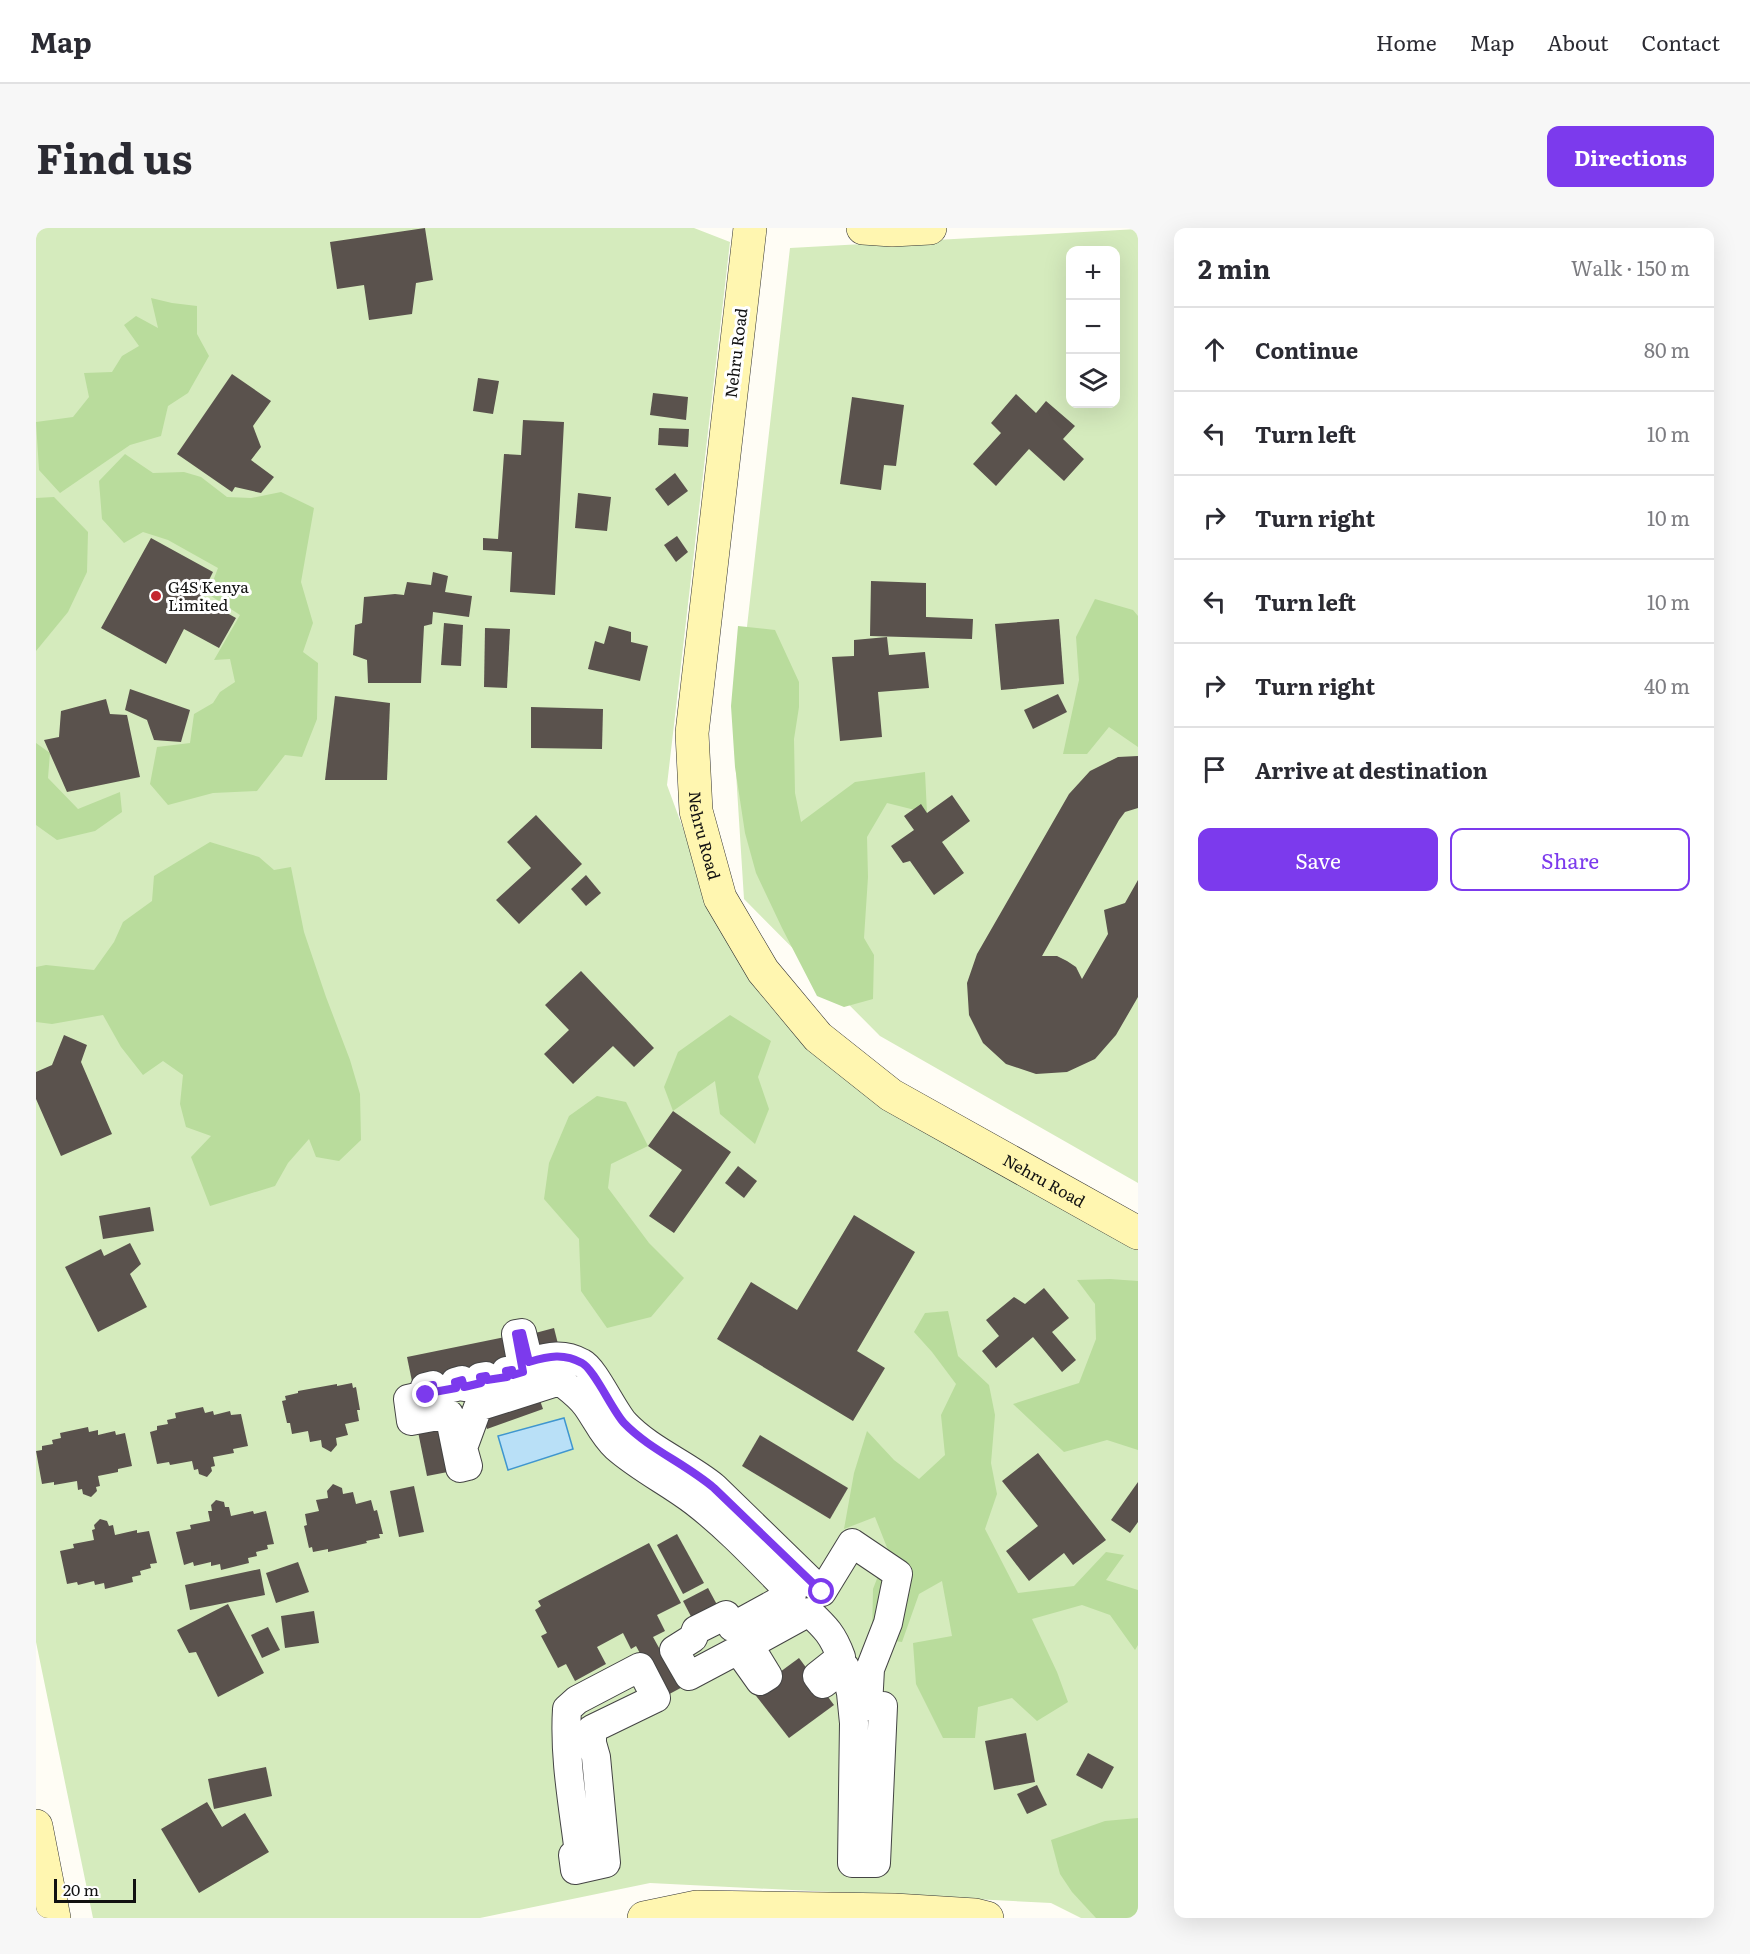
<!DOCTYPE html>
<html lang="en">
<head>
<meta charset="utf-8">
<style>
  :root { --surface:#fff; --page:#f7f7f7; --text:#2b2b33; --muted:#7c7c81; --line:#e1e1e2; --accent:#7c3aed }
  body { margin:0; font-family:Literata,serif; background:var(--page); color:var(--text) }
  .controls { position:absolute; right:18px; top:18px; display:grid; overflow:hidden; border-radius:12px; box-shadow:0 6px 24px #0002 }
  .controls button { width:54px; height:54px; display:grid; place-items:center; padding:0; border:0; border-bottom:2px solid var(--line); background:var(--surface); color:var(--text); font:30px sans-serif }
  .scale { position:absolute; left:18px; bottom:15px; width:82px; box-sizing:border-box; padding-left:6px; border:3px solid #111; border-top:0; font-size:16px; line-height:21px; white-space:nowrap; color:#111; -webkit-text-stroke:4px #fff; paint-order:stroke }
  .stop { position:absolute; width:18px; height:18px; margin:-14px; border:4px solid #7c3aed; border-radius:50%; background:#fff }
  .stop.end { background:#7c3aed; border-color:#fff; box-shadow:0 2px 6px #0008 }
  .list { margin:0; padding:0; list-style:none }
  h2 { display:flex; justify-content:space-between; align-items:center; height:78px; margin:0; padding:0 24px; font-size:26px }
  h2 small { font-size:20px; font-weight:400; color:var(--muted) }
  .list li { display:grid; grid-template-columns:39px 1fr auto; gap:18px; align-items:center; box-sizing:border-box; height:84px; padding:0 24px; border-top:2px solid var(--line) }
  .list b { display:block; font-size:22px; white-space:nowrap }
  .list em { font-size:20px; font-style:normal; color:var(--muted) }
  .actions { display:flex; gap:12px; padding:18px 24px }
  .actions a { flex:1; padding:14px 0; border:2px solid var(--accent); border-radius:12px; text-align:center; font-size:21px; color:var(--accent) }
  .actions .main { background:var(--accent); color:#fff }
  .icon { flex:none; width:33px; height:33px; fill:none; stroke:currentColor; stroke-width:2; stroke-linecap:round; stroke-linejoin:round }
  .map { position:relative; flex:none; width:1102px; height:1690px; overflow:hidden; border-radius:12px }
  header { display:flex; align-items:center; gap:36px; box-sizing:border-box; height:84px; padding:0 30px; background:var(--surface); border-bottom:2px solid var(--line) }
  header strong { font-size:28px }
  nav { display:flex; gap:33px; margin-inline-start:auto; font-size:21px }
  .intro { display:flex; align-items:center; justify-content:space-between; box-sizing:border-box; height:144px; padding:0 36px }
  h1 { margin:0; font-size:42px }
  .button { padding:15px 27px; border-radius:12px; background:var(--accent); color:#fff; font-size:21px; font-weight:700 }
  main { display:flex; gap:36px; padding:0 36px }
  aside { flex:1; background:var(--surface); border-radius:12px; box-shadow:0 6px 24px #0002 }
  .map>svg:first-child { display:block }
  .green { fill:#d5ebbd; fill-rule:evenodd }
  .forest { fill:#b9dc9c }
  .water { fill:#b9e0f7; stroke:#3f96cf; stroke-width:1.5 }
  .building { fill:#5a524d }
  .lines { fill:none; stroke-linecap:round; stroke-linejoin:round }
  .street-casing { stroke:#444; stroke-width:30 }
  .secondary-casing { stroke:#333; stroke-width:34 }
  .street { stroke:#fff; stroke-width:28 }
  .secondary { stroke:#fff6b0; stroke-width:33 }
  .route { stroke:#7c3aed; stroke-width:8 }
  .poi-dot { fill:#c4262e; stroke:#fff; stroke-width:2 }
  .labels { text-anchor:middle; stroke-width:6; stroke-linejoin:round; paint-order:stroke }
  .street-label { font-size:16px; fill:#111; stroke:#fff }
  .poi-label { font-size:16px; fill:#111; stroke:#fff; text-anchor:start }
</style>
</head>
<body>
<header>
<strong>Map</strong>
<nav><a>Home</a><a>Map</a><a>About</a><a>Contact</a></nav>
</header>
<div class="intro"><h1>Find us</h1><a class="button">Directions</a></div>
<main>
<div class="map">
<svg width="1102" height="1690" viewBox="0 0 1102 1690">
  <rect width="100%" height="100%" fill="#fffdf5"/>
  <g class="green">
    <path d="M0 0H658L694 14 631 557 663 644 725 762 1102 1014V1690H1045L1015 1675 614 1655 444 1690H57L0 1414Z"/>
    <path d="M1102 1V955L844 808 708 671 698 513 754 20ZM1034 22H1080V176H1034Z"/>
  </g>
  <g class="forest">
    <path d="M115 70 136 75 161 78V106L173 128 152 165 132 178 125 208 94 217 24 265 3 242 0 194 37 189 53 169 48 145 76 144 86 128 103 118 88 97 100 88 122 100Z"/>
    <path d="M89 226 117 245 148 244 165 249 191 269 215 270 245 264 278 280 265 354 277 395 267 424 282 435 281 491 266 529 249 527 221 563 177 565 132 577 114 556 121 519 154 515 158 486 177 475 184 464 199 454 194 431 178 432 204 387 172 366 182 340 132 312 107 304 88 315 66 291 63 253Z"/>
    <path d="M18 269 52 304 51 344 32 384 0 423V270Z"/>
    <path d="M1059 371 1097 382 1102 388V519L1073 499 1051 526H1027L1043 452 1040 409Z"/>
    <path d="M702 398 739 402 763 454V479L758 511 759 565 765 594 819 554 889 544 891 585 851 575 831 609 832 649 828 710 838 727 837 771 808 779 781 768 746 700 720 645 709 605 699 539 695 478Z"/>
    <path d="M0 515 14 525 12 550 42 581 84 564 86 584 59 603 21 612 0 597Z"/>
    <path d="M174 614 223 629 238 642 255 639 268 704 290 769 314 832 324 866 325 912 303 933 280 929 273 911 252 935 239 958 174 978 155 929 175 908 150 899 144 876 147 847 127 833 107 847 85 819 67 787 16 796 0 794V739L10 737 58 742 78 714 87 694 116 673 118 648Z"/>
    <path d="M694 787 735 813 722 849 733 881 719 916 684 886 679 853 637 883 628 859 642 824Z"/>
    <path d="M561 868 590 874 612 918 575 936 572 960 613 1015 648 1050 615 1089 571 1100 545 1063 543 1011 508 971 513 935 533 888Z"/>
    <path d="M1074 1051 1102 1053V1222L1071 1212 1028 1224 977 1176 1043 1155 1060 1111 1059 1076 1041 1052Z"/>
    <path d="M912 1083 922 1128 953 1157 959 1187 955 1235 961 1266 949 1301 982 1365 1038 1358 1070 1324 1088 1327 1070 1352 1102 1362V1417L1099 1422 1074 1387 1046 1377 996 1391 1021 1444 1032 1474 1001 1493 976 1470 942 1479 939 1510H907L880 1456 877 1415 916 1408 906 1353 883 1366 866 1414 836 1410 837 1361 852 1322 839 1289 808 1301 818 1245 831 1203 858 1232 883 1251 909 1227 905 1187 920 1156 896 1124 878 1104 889 1085Z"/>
    <path d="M1102 1590V1690H1060L1036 1664 1024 1646 1015 1612 1069 1593Z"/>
  </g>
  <path class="water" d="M528 1190 537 1221 472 1242 462 1208Z"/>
  <g class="building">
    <path d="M389 0 397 52 380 55 376 86 333 92 328 57 301 61 294 14Z"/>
    <path d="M196 146 235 173 217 198 225 219 215 232 238 249 225 265 199 259 196 264 141 226Z"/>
    <path d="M442 150 463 153 457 186 437 183Z"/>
    <path d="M617 165 652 169 650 192 614 187Z"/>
    <path d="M980 166 1000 185 1010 173 1039 198 1027 211 1048 231 1028 253 993 221 960 258 937 236 965 205 955 195Z"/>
    <path d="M816 169 868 177 860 238 848 237 845 262 804 256Z"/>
    <path d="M487 192 528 194 519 367 474 364 476 324 447 322V310L462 311 468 226 485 227Z"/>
    <path d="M623 200 653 201 652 219 622 217Z"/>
    <path d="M639 245 652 263 632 278 619 261Z"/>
    <path d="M542 265 575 269 571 303 539 300Z"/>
    <path d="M641 308 652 324 640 334 628 317Z"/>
    <path d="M115 310 177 344 164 370 200 390 183 420 148 401 130 436 65 400Z"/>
    <path d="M397 344 412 348 409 364 436 368 433 389 397 384 396 396 388 398 385 455H332L331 432 317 427 319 397 326 395 328 369 359 366 368 367 371 354 395 357Z"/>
    <path d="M835 353 890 355V389L937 391 936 411 834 408Z"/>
    <path d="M1023 391 1028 456 965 462 959 396Z"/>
    <path d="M408 395 427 397 425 438 405 437Z"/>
    <path d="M573 398 595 404V414L612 418 604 453 552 441 559 413 568 416Z"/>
    <path d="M449 400 474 401 471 460 448 459Z"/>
    <path d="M851 409 853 427 889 424 893 460 842 464 846 509 804 513 796 429 818 428V412Z"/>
    <path d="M94 461 154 482 145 514 118 512 111 492 89 482Z"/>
    <path d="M1022 466 1031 484 997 501 988 482Z"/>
    <path d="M299 468 354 475 351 552H289Z"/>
    <path d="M70 471 74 486 91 487 104 549 31 564 8 512 23 509 25 483Z"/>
    <path d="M495 479 567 481 566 521 495 520Z"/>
    <path d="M1102 528V580L1089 584 1083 592 1006 728H1021L1031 733 1040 739 1046 751 1072 706 1068 682 1089 675 1102 652V769L1080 807 1059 831 1031 844 1000 846 970 836 947 815 933 787 931 755 941 726 1033 566 1054 543 1082 529Z"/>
    <path d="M916 567 934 593 906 614 928 645 898 667 874 633 867 635 855 618 878 602 868 588 885 576 891 585Z"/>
    <path d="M500 587 546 636 483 696 460 672 495 640 471 614Z"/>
    <path d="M550 647 565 665 550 678 535 661Z"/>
    <path d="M545 743 618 820 598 839 577 818 537 856 508 826 533 802 509 777Z"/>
    <path d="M28 807 51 817 45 834 76 906 25 928 0 871V844L16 837Z"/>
    <path d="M637 883 695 924 638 1005 613 988 646 942 612 918Z"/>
    <path d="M702 938 721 953 708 970 689 955Z"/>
    <path d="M114 979 118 1003 67 1011 63 988Z"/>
    <path d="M818 987 879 1024 821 1123 849 1140 817 1193 681 1111 715 1054 761 1082Z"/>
    <path d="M94 1015 105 1036 94 1046 111 1079 62 1104 29 1039 65 1021 68 1028Z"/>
    <path d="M1008 1060 1033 1090 1016 1104 1040 1132 1026 1144 997 1109 960 1140 946 1123 963 1108 950 1092 978 1069 989 1076Z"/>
    <path d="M518 1100 524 1124 494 1131 488 1108Z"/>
    <path d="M479 1107 486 1143 379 1168 371 1129Z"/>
    <path d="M316 1155 317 1160 320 1159 324 1182H321L323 1193 309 1196 312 1207 300 1210 301 1217 295 1224 286 1219 285 1212 274 1214 272 1203 256 1206 254 1195H251L246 1173 250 1172 249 1168 262 1165V1163L301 1156V1158Z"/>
    <path d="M501 1164 507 1181 451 1201 445 1185Z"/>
    <path d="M167 1179 169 1185 177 1183 178 1187 194 1183 195 1187 205 1186 212 1218 197 1221 198 1225 177 1229 179 1238 175 1239 176 1243 171 1249 163 1246 162 1241 158 1242 156 1233 134 1237 133 1234 121 1236 114 1204 121 1202V1198L132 1196 131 1192 140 1190 139 1185Z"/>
    <path d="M412 1188 422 1242 391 1248 380 1194Z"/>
    <path d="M52 1199 53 1204 62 1202V1207L79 1203 80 1207 89 1205 96 1238 82 1241V1244L62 1248 64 1258 60 1259 61 1263 55 1269 47 1266 46 1261 42 1262 41 1253 18 1257V1254L6 1256 0 1223 6 1222V1218L17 1216 16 1212 25 1210 24 1205Z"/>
    <path d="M724 1207 812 1260 794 1291 706 1238Z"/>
    <path d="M1002 1225 1070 1312 1037 1337 1028 1325 993 1353 970 1323 1002 1298 966 1253Z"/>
    <path d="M1102 1254V1294L1094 1305 1075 1292Z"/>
    <path d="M297 1256 306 1260 307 1266 317 1264 320 1276 335 1272 338 1283 341 1282 347 1306H343L344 1310 330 1313 331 1315 292 1324V1321L277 1324 276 1319 273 1320 268 1298 271 1297 269 1286 283 1283 280 1272 292 1270 291 1263Z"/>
    <path d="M378 1258 388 1304 363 1309 354 1263Z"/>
    <path d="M180 1272 188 1274 189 1279H193L195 1288 217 1283 218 1286 230 1283 238 1316 231 1317 232 1321 220 1324 221 1328 212 1330 213 1335 185 1342 184 1336 175 1338V1334L158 1338 157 1334 148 1337 140 1304 155 1301 154 1297 174 1293 172 1283H176L175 1277Z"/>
    <path d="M64 1291 71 1293 73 1298 77 1297 79 1307 101 1302V1305L113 1303 121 1335 114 1336 115 1340 104 1343 105 1347 96 1349 97 1354 69 1361 68 1355 59 1357 58 1353 42 1357 41 1354 31 1356 24 1323 38 1320 37 1316 58 1312 56 1302 59 1301 58 1297Z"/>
    <path d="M641 1306 668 1355 647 1366 621 1317Z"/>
    <path d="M613 1315 645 1375 621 1387 629 1403 617 1409 627 1427 654 1455 624 1471 610 1436 600 1418 595 1421 587 1405 561 1419 570 1436 539 1453 530 1436 522 1440 505 1408 511 1405 499 1382 505 1378 502 1373Z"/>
    <path d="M262 1334 273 1364 240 1375 230 1345Z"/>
    <path d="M224 1341 229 1367 154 1382 149 1357Z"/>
    <path d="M672 1360 686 1386 661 1400 647 1373Z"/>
    <path d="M192 1376 228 1445 182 1469 160 1424 153 1425 141 1402Z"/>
    <path d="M278 1383 283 1415 249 1420 245 1388Z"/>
    <path d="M232 1399 244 1422 226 1430 215 1407Z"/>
    <path d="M763 1430 798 1477 753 1510 717 1464Z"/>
    <path d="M990 1505 999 1554 958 1562 949 1513Z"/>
    <path d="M1052 1525 1078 1539 1066 1561 1040 1547Z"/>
    <path d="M230 1539 236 1568 178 1581 172 1551Z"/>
    <path d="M1001 1557 1011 1577 991 1586 981 1566Z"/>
    <path d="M171 1574 186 1599 209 1585 233 1624 163 1665 125 1601Z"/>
  </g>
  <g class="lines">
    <defs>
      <g id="street">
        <path d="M486 1105 493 1134C513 1128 528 1125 546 1135 558 1141 576 1181 588 1195 613 1222 650 1236 678 1259L786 1364 816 1315 862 1346 852 1395 834 1441 832 1478H847L840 1635H816L818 1495 815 1465 809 1439 787 1456 781 1448 805 1429C797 1407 790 1400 773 1384L713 1417 732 1448 724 1453 702 1422 653 1448 638 1422 657 1410 660 1402 690 1387 696 1399 756 1366C725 1335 694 1301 659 1274 633 1254 605 1241 580 1219 567 1207 561 1192 551 1178 544 1168 534 1161 524 1153L442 1179 427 1220 432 1238 424 1240 413 1186 375 1193 372 1171 390 1167 389 1159 397 1157 398 1164 420 1159 419 1154 426 1152 428 1159 445 1155 444 1149 450 1148 451 1152 471 1149 470 1143 476 1142 477 1147 487 1144 480 1106Z"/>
        <path d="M604 1439 620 1470 556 1501V1515L560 1529 570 1635 539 1642 537 1627 543 1625C537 1577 528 1529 531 1481L541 1472Z"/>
      </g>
      <g id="secondary">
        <path id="s1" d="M714 0 656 505 660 583 684 670 727 743 782 809 855 867 1102 1005"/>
        <path d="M827 0 856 2 894 0"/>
        <path d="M0 1598 18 1690"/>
        <path d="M608 1690 661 1679 858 1682 939 1687 951 1690"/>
      </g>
    </defs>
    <use href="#street" class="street-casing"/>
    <use href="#secondary" class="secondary-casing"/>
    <use href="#street" class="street"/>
    <use href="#secondary" class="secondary"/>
  </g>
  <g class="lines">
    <path class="route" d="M390 1167 389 1159 397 1157 398 1164 420 1160 419 1154 426 1152 428 1159 445 1155 444 1149 450 1148 451 1152 471 1149 470 1143 476 1142 477 1147 487 1144 480 1106 486 1105 493 1134C513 1128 528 1125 546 1135 558 1141 576 1182 588 1195 613 1221 650 1236 678 1260L786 1364"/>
  </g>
  <circle class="poi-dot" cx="120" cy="368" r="6"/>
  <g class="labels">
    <g class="street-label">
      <text transform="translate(700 125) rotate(-83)" y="6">Nehru Road</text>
      <text dy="6" stroke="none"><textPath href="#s1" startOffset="612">Nehru Road</textPath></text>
      <text dy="6" stroke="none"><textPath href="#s1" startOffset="1116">Nehru Road</textPath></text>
    </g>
    <g class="poi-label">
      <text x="132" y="365">G4S Kenya<tspan x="132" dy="18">Limited</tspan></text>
    </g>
  </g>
</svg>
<div class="controls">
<button>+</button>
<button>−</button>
<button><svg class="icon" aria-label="layers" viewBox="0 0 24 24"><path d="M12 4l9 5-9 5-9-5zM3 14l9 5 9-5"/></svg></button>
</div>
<div class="scale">20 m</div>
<div class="stop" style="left:786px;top:1364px"></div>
<div class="stop end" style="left:390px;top:1167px"></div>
</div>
<aside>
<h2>2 min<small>Walk · 150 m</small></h2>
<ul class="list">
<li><svg class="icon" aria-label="ahead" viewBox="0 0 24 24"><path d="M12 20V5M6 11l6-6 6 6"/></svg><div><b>Continue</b></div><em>80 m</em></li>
<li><svg class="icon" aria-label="left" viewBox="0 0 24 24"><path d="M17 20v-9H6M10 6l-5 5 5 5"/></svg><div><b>Turn left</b></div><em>10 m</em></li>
<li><svg class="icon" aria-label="right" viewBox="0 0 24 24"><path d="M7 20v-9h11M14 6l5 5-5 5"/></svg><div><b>Turn right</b></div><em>10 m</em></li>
<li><svg class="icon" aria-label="left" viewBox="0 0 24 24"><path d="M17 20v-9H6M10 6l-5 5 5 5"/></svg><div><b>Turn left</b></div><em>10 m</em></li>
<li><svg class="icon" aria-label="right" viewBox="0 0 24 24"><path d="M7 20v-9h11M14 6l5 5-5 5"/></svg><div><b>Turn right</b></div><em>40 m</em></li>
<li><svg class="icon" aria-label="arrive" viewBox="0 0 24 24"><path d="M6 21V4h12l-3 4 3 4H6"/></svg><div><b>Arrive at destination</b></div></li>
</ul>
<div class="actions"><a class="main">Save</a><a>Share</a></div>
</aside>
</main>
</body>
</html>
